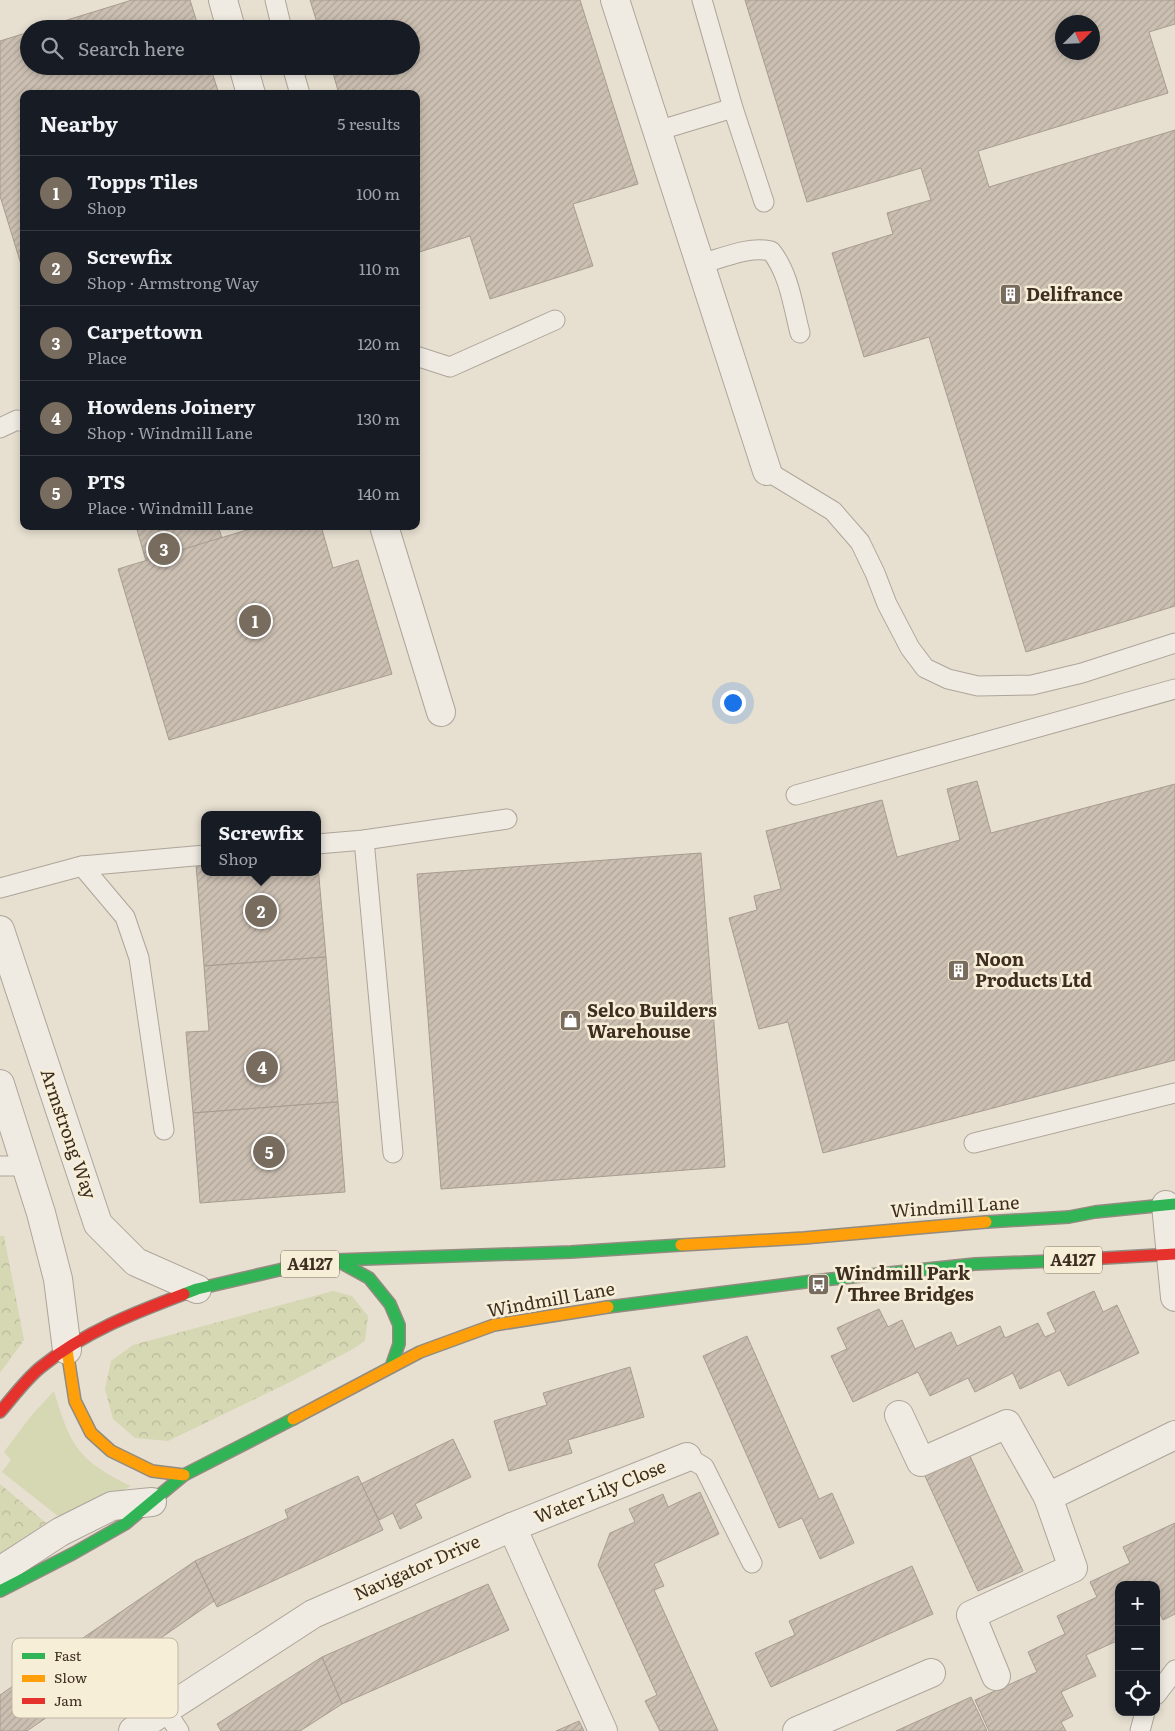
<!DOCTYPE html>
<html lang="en">
<head>
<meta charset="utf-8">
<style>
  :root { --surface:#171b24; --page:#242831; --text:#f1f3f6; --muted:#9ea1a6; --line:#363941; --accent:#786c5e }
  body { margin:0; font-family:Literata,serif; background:var(--page); color:var(--text) }
  .controls { position:absolute; right:15px; bottom:15px; display:grid; overflow:hidden; border-radius:10px; box-shadow:0 2px 8px #0003 }
  .controls button { width:45px; height:45px; display:grid; place-items:center; padding:0; border:0; border-bottom:1px solid var(--line); background:var(--surface); color:var(--text); font:25px sans-serif }
  .compass { position:absolute; left:1055px; top:15px; width:45px; height:45px; border-radius:50%; background:var(--surface); box-shadow:0 2px 8px #0003; rotate:66deg }
  .you { position:absolute; left:732px; top:702px; width:18px; height:18px; margin:-12px; border:4px solid #fff; border-radius:50%; background:#1a73e8; box-shadow:0 0 0 8px #1a73e833 }
  .badge { display:grid; place-items:center; width:32px; height:32px; border-radius:50%; background:var(--accent); color:#fff; font-size:16px; font-weight:700 }
  .pin { position:absolute; translate:-50% -50%; border:2px solid #fff; box-shadow:0 1px 5px #0006 }
  .popup { position:absolute; left:201px; top:811px; width:120px; height:65px; box-sizing:border-box; display:grid; place-content:center; border-radius:10px; background:var(--surface); filter:drop-shadow(0 1px 4px #0005); font-size:16px; white-space:nowrap; color:var(--muted) }
  .popup b { font-size:19px; color:var(--text) }
  .popup::after { content:''; position:absolute; left:50%; top:100%; margin-left:-10px; border:10px solid transparent; border-top-color:var(--surface) }
  .list { margin:0; padding:0; list-style:none }
  h2 { display:flex; justify-content:space-between; align-items:center; height:65px; margin:0; padding:0 20px; font-size:21px }
  h2 small { font-size:16px; font-weight:400; color:var(--muted) }
  .list li { display:grid; grid-template-columns:32px 1fr auto; gap:15px; align-items:center; box-sizing:border-box; height:75px; padding:0 20px; border-top:1px solid var(--line) }
  .list b { display:block; font-size:19px; white-space:nowrap }
  .list p { margin:0; font-size:16px; white-space:nowrap; color:var(--muted) }
  .list em { font-size:16px; font-style:normal; color:var(--muted) }
  .icon { flex:none; width:28px; height:28px; fill:none; stroke:currentColor; stroke-width:2; stroke-linecap:round; stroke-linejoin:round }
  .map { position:relative; flex:none; width:1175px; height:1731px; overflow:hidden }
  .search { position:absolute; background:var(--surface); box-shadow:0 2px 8px #0003; left:20px; top:20px; width:400px; height:55px; display:flex; align-items:center; gap:12px; box-sizing:border-box; padding:0 18px; border-radius:28px; color:var(--muted); font-size:19px }
  .panel { position:absolute; background:var(--surface); box-shadow:0 2px 8px #0003; left:20px; top:90px; width:400px; height:440px; border-radius:10px }
  .map>svg:first-child { display:block }
  .green { fill:#d6d7b3 }
  .forest { fill:url(#forest-crowns) }
  .building { fill:url(#building-hatch); stroke:#a89c90; fill-rule:evenodd }
  .lines { fill:none; stroke-linecap:round; stroke-linejoin:round }
  .lane-casing { stroke:#ada599; stroke-width:21 }
  .street-casing { stroke:#ada599; stroke-width:30 }
  .fast-casing { stroke:#928b80; stroke-width:14 }
  .slow-casing { stroke:#928b80; stroke-width:14 }
  .jam-casing { stroke:#928b80; stroke-width:14 }
  .lane { stroke:#efebe3; stroke-width:19 }
  .street { stroke:#efebe3; stroke-width:28 }
  .fast { stroke:#30b455; stroke-width:11 }
  .slow { stroke:#ff9f0a; stroke-width:11 }
  .jam { stroke:#e5322d; stroke-width:11 }
  .labels { text-anchor:middle; stroke-width:5; stroke-linejoin:round; paint-order:stroke }
  .shield { fill:#f7eed8; stroke:#756857; stroke-width:1 }
  .shield-label { font-size:16px; font-weight:bold; fill:#3d2e20 }
  .poi-label { font-size:18px; font-weight:bold; fill:#3d2e20; stroke:#f7eed8; text-anchor:start }
  .street-label { font-size:18px; fill:#3d2e20; stroke:#f7eed8 }
  .key { fill:#f7eed8; stroke:#bfb4a1; stroke-width:1 }
  .key-label { font-size:14px; fill:#3d2e20 }
</style>
</head>
<body>
<div class="map">
<svg width="1175" height="1731" viewBox="0 0 1175 1731">
  <defs>
    <pattern id="forest-crowns" width="20" height="18" patternUnits="userSpaceOnUse" patternTransform="scale(1.25)"><rect width="20" height="18" fill="#d6d7b3"/><path d="M2 6a3 3 0 1 1 6 0M12 15a3 3 0 1 1 6 0" fill="none" stroke="#b9b99a"/></pattern>
    <pattern id="building-hatch" width="6" height="6" patternUnits="userSpaceOnUse" patternTransform="scale(1.25)"><rect width="6" height="6" fill="#cbbfb2"/><path d="M-1 1l2-2M0 6l6-6M5 7l2-2" fill="none" stroke="#afa499"/></pattern>
  </defs>
  <rect width="100%" height="100%" fill="#e7e0d1"/>
  <path class="green" d="M54 1391C70 1446 79 1461 131 1486L63 1520 2 1472 11 1460 4 1452 31 1416Z"/>
  <g class="forest">
    <path d="M0 1236H4L24 1340 0 1373Z"/>
    <path d="M333 1291 352 1296 368 1316 365 1341 353 1349 290 1382 168 1441 135 1438 113 1419 105 1389 111 1361 133 1345Z"/>
    <path d="M0 1484 46 1523 0 1553Z"/>
  </g>
  <g class="building">
    <path d="M132 0H190L199 29H38Z"/>
    <path d="M310 0H580L638 184 573 204 593 266 490 299 470 236 416 253V94H339L331 66H411V29H319Z"/>
    <path d="M745 0H1175V24L1149 32 1168 93 978 151 989 187 1175 130V606L1026 652 929 337 864 357 832 253 893 234 887 213 931 200 921 168 807 202ZM1062 22H1092V52H1062Z"/>
    <path d="M29 32V66H210L219 94H24V274L0 196V41Z"/>
    <path d="M136 526H218L222 538 146 561Z"/>
    <path d="M260 526H321L333 568 358 560 392 674 169 740 118 569Z"/>
    <path d="M977 781 991 833 1175 784V1060L823 1153 788 1022 759 1029 729 918 757 910 754 896 781 889 766 831 882 800 897 857 960 840 947 789Z"/>
    <path d="M701 853 725 1167 441 1189 417 874Z"/>
    <path d="M317 855 326 957 204 966 196 864H205V872H317Z"/>
    <path d="M326 957 338 1102 193 1113 186 1032 209 1031 204 966Z"/>
    <path d="M338 1102 345 1192 200 1203 193 1113Z"/>
    <path d="M1094 1291 1103 1312 1117 1305 1139 1353 1068 1386 1060 1370 1020 1389 1013 1373 975 1392 968 1378 930 1396 918 1372 853 1402 831 1356 847 1349 837 1328 879 1309 888 1327 902 1320 915 1349 951 1332 957 1346 1000 1326 1005 1338 1038 1323 1045 1337 1056 1332 1047 1313Z"/>
    <path d="M747 1336 819 1499 832 1493 854 1543 820 1559 802 1518 779 1528 703 1356Z"/>
    <path d="M630 1367 644 1417 568 1440 572 1453 509 1471 494 1421 547 1405 543 1393Z"/>
    <path d="M453 1439 471 1477 415 1504 422 1518 400 1529 393 1513 379 1520 361 1484Z"/>
    <path d="M969 1454 1023 1571 978 1591 924 1474Z"/>
    <path d="M358 1476 383 1530 217 1607 195 1561 288 1518 285 1510Z"/>
    <path d="M700 1492 719 1534 654 1564 664 1586 654 1590 718 1731H660L645 1701 657 1695 598 1565 610 1533 635 1522 629 1509 663 1494 668 1507Z"/>
    <path d="M1175 1523V1614L1163 1620 1156 1606V1585H1119V1620L1117 1621 1119 1626V1640L1086 1655 1096 1676 1061 1692 1073 1716 1061 1722 1066 1731H989L975 1700 1037 1672 1028 1652 1065 1634 1057 1616 1097 1597 1090 1582 1130 1563 1123 1547Z"/>
    <path d="M195 1561 214 1601 27 1731H0V1695Z"/>
    <path d="M912 1566 933 1614 771 1687 755 1653 795 1635 789 1621Z"/>
    <path d="M488 1584 509 1630 342 1704 322 1657Z"/>
    <path d="M322 1657 342 1704 300 1731H221L217 1724Z"/>
    <path d="M971 1697 987 1731H896Z"/>
    <path d="M579 1721 584 1731H556Z"/>
  </g>
  <g class="lines">
    <defs>
      <g id="lane">
        <path d="M275 0 282 29"/>
        <path d="M702 0 733 108 764 202"/>
        <path d="M292 66 300 94"/>
        <path d="M657 131 733 108"/>
        <path d="M701 264C723 258 748 246 771 251 789 273 793 306 800 333"/>
        <path d="M416 356 450 367 555 320"/>
        <path d="M0 428 17 420 24 422"/>
        <path d="M767 471 833 511 860 542 875 573 887 604 910 648 925 668 948 679 978 686 1032 685 1082 673 1175 643"/>
        <path d="M796 795 1175 689"/>
        <path d="M364 840 393 1153"/>
        <path d="M317 844 364 840 507 819"/>
        <path d="M82 866 125 917 139 958 164 1130"/>
        <path d="M0 888 82 866 205 855"/>
        <path d="M974 1143 1175 1093"/>
        <path d="M0 1166H26"/>
        <path d="M687 1457 704 1467 752 1563"/>
        <path d="M1156 1695 1175 1670"/>
        <path d="M165 1710 179 1731"/>
        <path d="M1140 1731 1145 1712"/>
      </g>
      <g id="street">
        <path d="M223 0 231 29"/>
        <path d="M615 0 767 471"/>
        <path d="M243 66 251 94"/>
        <path d="M384 526 441 712"/>
        <path d="M0 930 98 1224 136 1262 197 1289"/>
        <path d="M0 1084 41 1213 58 1279 67 1350"/>
        <path d="M1166 1205 1175 1297"/>
        <path d="M899 1415 921 1462 1007 1424 1048 1497"/>
        <path d="M512 1527 687 1457"/>
        <path d="M0 1571 60 1532 112 1506 152 1502"/>
        <path d="M996 1676 971 1615 1073 1568 1048 1497 1175 1435"/>
        <path d="M133 1731 313 1614 512 1527 603 1731"/>
        <path d="M797 1731 931 1673"/>
      </g>
      <g id="fast">
        <path d="M986 1222 1069 1217 1095 1212 1175 1204"/>
        <path d="M336 1260 369 1278 390 1304 399 1325V1344L391 1367"/>
        <path d="M184 1294 197 1289 279 1270 336 1260 571 1252 681 1245"/>
        <path d="M608 1307 813 1281 975 1264 1052 1261"/>
        <path d="M0 1591 74 1553 125 1524 184 1475 293 1419"/>
      </g>
      <g id="slow">
        <path d="M681 1245 804 1238 986 1222"/>
        <path d="M67 1350 75 1401 91 1433 111 1451 152 1471 184 1475"/>
        <path d="M293 1419 420 1352 494 1325 608 1307"/>
      </g>
      <g id="jam">
        <path d="M1052 1261 1175 1254"/>
        <path d="M0 1412C13 1397 26 1379 41 1367 84 1332 134 1313 184 1294"/>
      </g>
    </defs>
    <use href="#lane" class="lane-casing"/>
    <use href="#street" class="street-casing"/>
    <use href="#fast" class="fast-casing"/>
    <use href="#slow" class="slow-casing"/>
    <use href="#jam" class="jam-casing"/>
    <use href="#lane" class="lane"/>
    <use href="#street" class="street"/>
    <use href="#fast" class="fast"/>
    <use href="#slow" class="slow"/>
    <use href="#jam" class="jam"/>
  </g>
  <defs>
    <symbol id="building-square" viewBox="-11 -11 22 22"><rect x="-9" y="-9" width="18" height="18" rx="4" fill="#786c5e" stroke="#f7eed8"/><path d="M-4-6H4V6H1V3H-1V6H-4ZM-2.5-4.3h1.7v1.8h-1.7ZM.8-4.3h1.7v1.8H.8ZM-2.5-1h1.7V.8h-1.7ZM.8-1h1.7V.8H.8Z" fill="#fff"/></symbol>
    <symbol id="shop-square" viewBox="-11 -11 22 22"><rect x="-9" y="-9" width="18" height="18" rx="4" fill="#786c5e" stroke="#f7eed8"/><path d="M-5-2.5h2.3a2.7 3.5 0 0 1 5.4 0H5L5.5 6h-11ZM-1.5-2.5h3a1.5 2.3 0 0 0-3 0Z" fill="#fff"/></symbol>
    <symbol id="bus-square" viewBox="-11 -11 22 22"><rect x="-9" y="-9" width="18" height="18" rx="4" fill="#786c5e" stroke="#f7eed8"/><path d="M-5-6H5V4H4V6H2V4H-2V6H-4V4H-5ZM-3.5-4V0h7V-4ZM-3.5 1.2v1.5H-2V1.2ZM2 1.2v1.5H3.5V1.2Z" fill="#fff"/></symbol>
  </defs>
  <g fill-rule="evenodd">
    <use href="#building-square" x="998" y="282" width="25" height="25"/>
    <use href="#building-square" x="946" y="958" width="25" height="25"/>
    <use href="#shop-square" x="558" y="1008" width="25" height="25"/>
    <use href="#bus-square" x="806" y="1272" width="25" height="25"/>
  </g>
  <g class="labels">
    <g class="shield">
      <rect x="1044" y="1246.5" width="58" height="27" rx="4"/>
      <rect x="281" y="1250.5" width="58" height="27" rx="4"/>
    </g>
    <g class="shield-label">
      <text x="1073" y="1266">A4127</text>
      <text x="310" y="1270">A4127</text>
    </g>
    <g class="poi-label">
      <text x="1026" y="301">Delifrance</text>
      <text x="975" y="966">Noon<tspan x="975" dy="21">Products Ltd</tspan></text>
      <text x="587" y="1017">Selco Builders<tspan x="587" dy="21">Warehouse</tspan></text>
      <text x="835" y="1280">Windmill Park<tspan x="835" dy="21">/ Three Bridges</tspan></text>
    </g>
    <g class="street-label">
      <text transform="translate(68 1134) rotate(71)" y="6">Armstrong Way</text>
      <text transform="translate(955 1207) rotate(-4)" y="6">Windmill Lane</text>
      <text transform="translate(551 1300) rotate(-10)" y="6">Windmill Lane</text>
      <text transform="translate(600 1492) rotate(-22)" y="6">Water Lily Close</text>
      <text transform="translate(417 1568) rotate(-24)" y="6">Navigator Drive</text>
    </g>
  </g>
  <rect x="12" y="1638" width="166" height="80" rx="8" class="key"/>
  <rect x="22" y="1653" width="23" height="6" fill="#30b455"/>
  <rect x="22" y="1675" width="23" height="7" fill="#ff9f0a"/>
  <rect x="22" y="1698" width="23" height="6" fill="#e5322d"/>
  <g class="key-label">
    <text x="54" y="1661">Fast</text>
    <text x="54" y="1683">Slow</text>
    <text x="54" y="1706">Jam</text>
  </g>
</svg>
<div class="controls">
<button>+</button>
<button>−</button>
<button><svg class="icon" aria-label="locate" viewBox="0 0 24 24"><circle cx="12" cy="12" r="6"/><path d="M12 2v4M12 18v4M2 12h4M18 12h4"/></svg></button>
</div>
<svg class="compass" viewBox="-18 -18 36 36"><path d="M0-13l5 13h-10z" fill="#e53935"/><path d="M0 13l5-13h-10z" fill="#9ea1a6"/></svg>
<div class="you"></div>
<div class="pin badge" style="left:255px;top:621px">1</div>
<div class="pin badge" style="left:261px;top:911px">2</div>
<div class="popup"><b>Screwfix</b>Shop</div>
<div class="pin badge" style="left:164px;top:549px">3</div>
<div class="pin badge" style="left:262px;top:1067px">4</div>
<div class="pin badge" style="left:269px;top:1152px">5</div>
<div class="search"><svg class="icon" aria-label="search" viewBox="0 0 24 24"><circle cx="10" cy="10" r="6"/><path d="M15 15l6 6"/></svg>Search here</div>
<section class="panel">
<h2>Nearby<small>5 results</small></h2>
<ul class="list">
<li><span class="badge">1</span><div><b>Topps Tiles</b><p>Shop</p></div><em>100 m</em></li>
<li><span class="badge">2</span><div><b>Screwfix</b><p>Shop · Armstrong Way</p></div><em>110 m</em></li>
<li><span class="badge">3</span><div><b>Carpettown</b><p>Place</p></div><em>120 m</em></li>
<li><span class="badge">4</span><div><b>Howdens Joinery</b><p>Shop · Windmill Lane</p></div><em>130 m</em></li>
<li><span class="badge">5</span><div><b>PTS</b><p>Place · Windmill Lane</p></div><em>140 m</em></li>
</ul>
</section>
</div>
</body>
</html>
